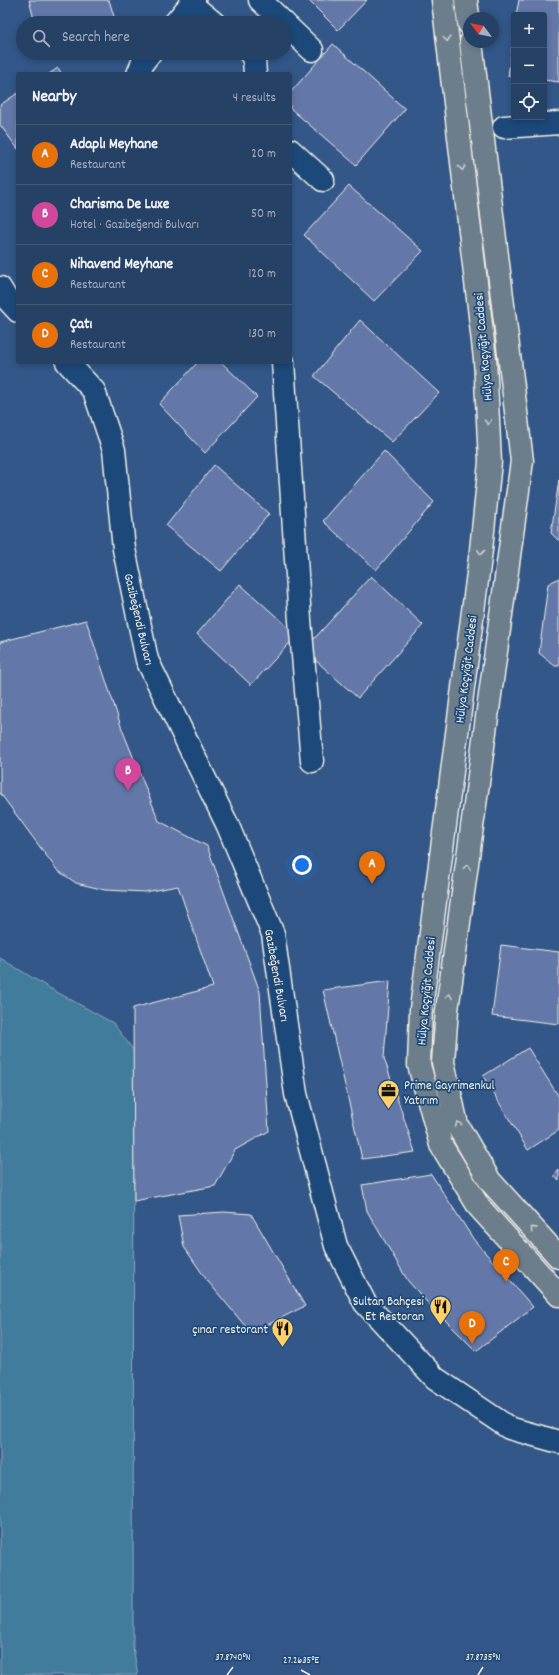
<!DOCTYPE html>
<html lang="en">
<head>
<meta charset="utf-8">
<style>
  :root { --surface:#264166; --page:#324c6f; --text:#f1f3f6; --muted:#a4afbf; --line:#425a7a; --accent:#bca0f2 }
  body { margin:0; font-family:Dekko,sans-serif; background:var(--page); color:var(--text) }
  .controls { position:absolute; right:12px; top:12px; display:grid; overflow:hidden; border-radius:4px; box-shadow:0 2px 6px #0003 }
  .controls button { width:36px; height:36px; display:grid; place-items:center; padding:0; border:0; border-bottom:1px solid var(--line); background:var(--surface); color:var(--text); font:20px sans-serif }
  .compass { position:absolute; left:463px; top:12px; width:36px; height:36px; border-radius:50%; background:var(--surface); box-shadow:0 2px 6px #0003; rotate:302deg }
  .you { position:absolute; left:302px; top:865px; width:14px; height:14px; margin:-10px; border:3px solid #fff; border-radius:50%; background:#1a73e8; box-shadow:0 0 0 6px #1a73e833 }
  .badge { display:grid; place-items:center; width:26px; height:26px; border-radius:50%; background:var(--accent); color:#fff; font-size:13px; font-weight:700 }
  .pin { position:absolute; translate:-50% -33px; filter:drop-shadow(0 1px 2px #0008) }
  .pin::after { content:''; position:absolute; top:21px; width:14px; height:12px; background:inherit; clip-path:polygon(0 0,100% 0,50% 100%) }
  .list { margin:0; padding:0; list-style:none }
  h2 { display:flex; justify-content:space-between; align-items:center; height:52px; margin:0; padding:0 16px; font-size:17px }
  h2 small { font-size:13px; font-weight:400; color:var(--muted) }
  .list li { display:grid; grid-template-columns:26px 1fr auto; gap:12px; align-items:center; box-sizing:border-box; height:60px; padding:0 16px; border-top:1px solid var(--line) }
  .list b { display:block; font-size:15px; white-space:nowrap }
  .list p { margin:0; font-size:13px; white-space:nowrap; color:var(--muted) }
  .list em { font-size:13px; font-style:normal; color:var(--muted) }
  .icon { flex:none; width:22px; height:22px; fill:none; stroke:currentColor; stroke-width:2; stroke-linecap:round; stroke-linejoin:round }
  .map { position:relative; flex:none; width:559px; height:1675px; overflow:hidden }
  .search { position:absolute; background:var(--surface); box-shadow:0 2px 6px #0003; left:16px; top:16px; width:276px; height:44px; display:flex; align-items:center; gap:10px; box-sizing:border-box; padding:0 14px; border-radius:22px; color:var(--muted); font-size:15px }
  .panel { position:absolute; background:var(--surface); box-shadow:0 2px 6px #0003; left:16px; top:72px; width:276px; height:292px; border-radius:4px }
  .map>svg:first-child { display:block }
  .water { fill:#437b9d; stroke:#8aaabb }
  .building { fill:#6378a8; stroke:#f4f1e8 }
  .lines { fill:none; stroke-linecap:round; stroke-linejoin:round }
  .minor-casing { stroke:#f4f1e8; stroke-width:25 }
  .major-casing { stroke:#f4f1e8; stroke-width:25 }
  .minor { stroke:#1f4a7a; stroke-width:22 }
  .major { stroke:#6c7d8b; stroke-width:22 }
  .oneway { stroke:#cbcecc }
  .ticks { fill:none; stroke:#f4f1e8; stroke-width:1.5 }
  .labels { text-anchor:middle; stroke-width:3.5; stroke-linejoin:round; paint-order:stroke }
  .street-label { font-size:13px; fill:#f4f1e8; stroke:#1f4a7a }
  .poi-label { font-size:13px; fill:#f4f1e8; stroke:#1f4a7a; text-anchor:end }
  .ticks-label { font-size:10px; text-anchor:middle; fill:#f4f1e8; stroke:#1f4a7a; stroke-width:3.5; stroke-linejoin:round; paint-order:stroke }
</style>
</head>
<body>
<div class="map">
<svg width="559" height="1675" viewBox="0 0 559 1675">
  <rect width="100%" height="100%" fill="#325788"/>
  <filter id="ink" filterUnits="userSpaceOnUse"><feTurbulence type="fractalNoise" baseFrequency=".025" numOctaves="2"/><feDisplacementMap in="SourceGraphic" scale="8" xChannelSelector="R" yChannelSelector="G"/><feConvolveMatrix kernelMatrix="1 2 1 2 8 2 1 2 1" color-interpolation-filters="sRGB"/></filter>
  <g filter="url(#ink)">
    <path class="water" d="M0 958 46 986 113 1023 134 1051 133 1647 138 1675H0Z"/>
    <g class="building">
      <path d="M29 0H109L116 23H35Z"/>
      <path d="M308 0H367L338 30Z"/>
      <path d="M519 0H559V82L544 80V15H516Z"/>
      <path d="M514 33V77L508 76Z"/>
      <path d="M333 44 405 109 356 165 290 108V93Z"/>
      <path d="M43 53H56L44 57Z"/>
      <path d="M58 68 62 74H49Z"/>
      <path d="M18 93V149L0 125V105Z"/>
      <path d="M349 186 423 251 374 301 304 235Z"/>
      <path d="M360 320 439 393 392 442 314 376Z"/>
      <path d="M198 362H221L257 397 205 453 159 404Z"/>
      <path d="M384 451 434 502 376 570 323 521Z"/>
      <path d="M214 465 269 514 221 571 166 526Z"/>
      <path d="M559 480V541L551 533Z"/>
      <path d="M371 576 423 625 358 698 304 650Z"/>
      <path d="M559 578V666H555L539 653 548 584Z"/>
      <path d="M240 584 297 635 251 685 197 634Z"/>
      <path d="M86 620 122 729 159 821 207 846 260 992 269 1131 235 1150 215 1186 134 1201 133 1008 213 987 178 886 145 892 105 890 76 883 57 870 0 793V642Z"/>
      <path d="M501 945 559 952V1024L492 1016Z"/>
      <path d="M390 981 384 1058 415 1152 362 1159 323 990Z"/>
      <path d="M528 1048 559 1097V1130L528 1150 483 1076Z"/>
      <path d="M559 1170V1181L554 1176Z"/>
      <path d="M431 1174 474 1240 533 1307 476 1351 427 1302 408 1281 367 1211 362 1185Z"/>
      <path d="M224 1212 251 1214 305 1306 251 1333 206 1279 184 1247 178 1215Z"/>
    </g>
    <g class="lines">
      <defs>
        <g id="minor">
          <path d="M260 0 284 23"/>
          <path d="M191 4 214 23"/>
          <path d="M175 23 194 0"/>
          <path d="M285 24 312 50"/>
          <path d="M250 53 254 59 255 74"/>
          <path d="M138 74 143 62 150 53"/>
          <path d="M504 127 559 123"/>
          <path d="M290 150 323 180"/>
          <path d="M0 288 6 298 18 311"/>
          <path d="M67 362 94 391 114 450 124 549 147 660 228 826 273 934 296 1094 336 1246 365 1303 435 1378 509 1428 559 1442"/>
          <path d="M283 362 300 620 312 761"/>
        </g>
        <g id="major">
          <path d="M443 0 485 359 490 462 481 550 421 1009 419 1065 441 1145 479 1207 559 1295"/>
          <path d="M466 0 469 24"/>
          <path d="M471 42 522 461 447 1010 443 1062 457 1125 490 1181 559 1257"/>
        </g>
      </defs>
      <use href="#minor" class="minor-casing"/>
      <use href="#major" class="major-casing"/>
      <use href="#minor" class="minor"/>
      <use href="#major" class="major"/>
    </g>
    <defs><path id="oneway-chevron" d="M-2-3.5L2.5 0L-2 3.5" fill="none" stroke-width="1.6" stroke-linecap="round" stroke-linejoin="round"/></defs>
    <g class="oneway">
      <use href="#oneway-chevron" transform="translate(447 39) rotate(83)"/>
      <use href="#oneway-chevron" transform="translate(462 168) rotate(83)"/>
      <use href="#oneway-chevron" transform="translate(488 422) rotate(87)"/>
      <use href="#oneway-chevron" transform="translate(481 552) rotate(97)"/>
      <use href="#oneway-chevron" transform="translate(467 867) rotate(-82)"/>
      <use href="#oneway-chevron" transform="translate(449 996) rotate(-82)"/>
      <use href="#oneway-chevron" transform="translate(458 1124) rotate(-110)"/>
      <use href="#oneway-chevron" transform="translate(533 1229) rotate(-132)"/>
    </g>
  </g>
  <path class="ticks" d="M301 1670 310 1675M227 1675 233 1667M478 1675 483 1667"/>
  <defs>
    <symbol id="office-pin" viewBox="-11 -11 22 30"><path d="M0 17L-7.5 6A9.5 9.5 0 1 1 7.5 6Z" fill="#ffd166" stroke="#1f4a7a"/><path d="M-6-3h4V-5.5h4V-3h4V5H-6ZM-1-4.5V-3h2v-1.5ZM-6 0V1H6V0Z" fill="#111"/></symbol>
    <symbol id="restaurant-pin" viewBox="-11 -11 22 30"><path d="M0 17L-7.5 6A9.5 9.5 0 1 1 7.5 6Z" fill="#ffd166" stroke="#1f4a7a"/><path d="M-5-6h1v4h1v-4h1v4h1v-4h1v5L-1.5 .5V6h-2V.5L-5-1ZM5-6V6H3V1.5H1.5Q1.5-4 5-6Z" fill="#111"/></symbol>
  </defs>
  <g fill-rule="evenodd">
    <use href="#office-pin" x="376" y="1078" width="25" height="34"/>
    <use href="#restaurant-pin" x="428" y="1294" width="25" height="34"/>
    <use href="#restaurant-pin" x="270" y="1316" width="25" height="34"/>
  </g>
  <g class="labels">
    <g class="street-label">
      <text transform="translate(482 347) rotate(-95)" y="5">Hülya Koçyiğit Caddesi</text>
      <text transform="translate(140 619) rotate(77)" y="5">Gazibeğendi Bulvarı</text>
      <text transform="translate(465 669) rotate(-83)" y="5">Hülya Koçyiğit Caddesi</text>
      <text transform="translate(278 975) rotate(80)" y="5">Gazibeğendi Bulvarı</text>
      <text transform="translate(425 991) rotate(-85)" y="5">Hülya Koçyiğit Caddesi</text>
    </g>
    <g class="poi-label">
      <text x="404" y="1089" text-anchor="start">Prime Gayrimenkul<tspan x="404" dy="15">Yatırım</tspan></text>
      <text x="424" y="1305">Sultan Bahçesi<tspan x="424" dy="15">Et Restoran</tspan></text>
      <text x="268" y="1333">çınar restorant</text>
    </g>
  </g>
  <g class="ticks-label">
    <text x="233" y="1660">37.8740°N</text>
    <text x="483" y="1660">37.8735°N</text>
    <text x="301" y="1663">27.2635°E</text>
  </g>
</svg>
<div class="controls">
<button>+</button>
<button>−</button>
<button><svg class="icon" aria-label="locate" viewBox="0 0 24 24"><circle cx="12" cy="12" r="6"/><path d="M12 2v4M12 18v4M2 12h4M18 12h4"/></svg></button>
</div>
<svg class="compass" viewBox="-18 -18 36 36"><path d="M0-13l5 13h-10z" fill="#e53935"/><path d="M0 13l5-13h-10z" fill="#a4afbf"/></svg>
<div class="you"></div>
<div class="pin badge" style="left:372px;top:884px;background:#e8710a">A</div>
<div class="pin badge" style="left:128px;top:791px;background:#d1479c">B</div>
<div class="pin badge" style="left:506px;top:1282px;background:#e8710a">C</div>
<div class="pin badge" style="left:472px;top:1344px;background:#e8710a">D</div>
<div class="search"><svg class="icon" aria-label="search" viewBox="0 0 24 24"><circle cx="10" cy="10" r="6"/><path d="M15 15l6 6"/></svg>Search here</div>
<section class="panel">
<h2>Nearby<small>4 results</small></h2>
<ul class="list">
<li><span class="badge" style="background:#e8710a">A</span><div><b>Adaplı Meyhane</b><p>Restaurant</p></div><em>20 m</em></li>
<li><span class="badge" style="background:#d1479c">B</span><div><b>Charisma De Luxe</b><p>Hotel · Gazibeğendi Bulvarı</p></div><em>50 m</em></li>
<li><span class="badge" style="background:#e8710a">C</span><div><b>Nihavend Meyhane</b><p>Restaurant</p></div><em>120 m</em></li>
<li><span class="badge" style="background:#e8710a">D</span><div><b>Çatı</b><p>Restaurant</p></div><em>130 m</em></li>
</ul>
</section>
</div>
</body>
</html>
